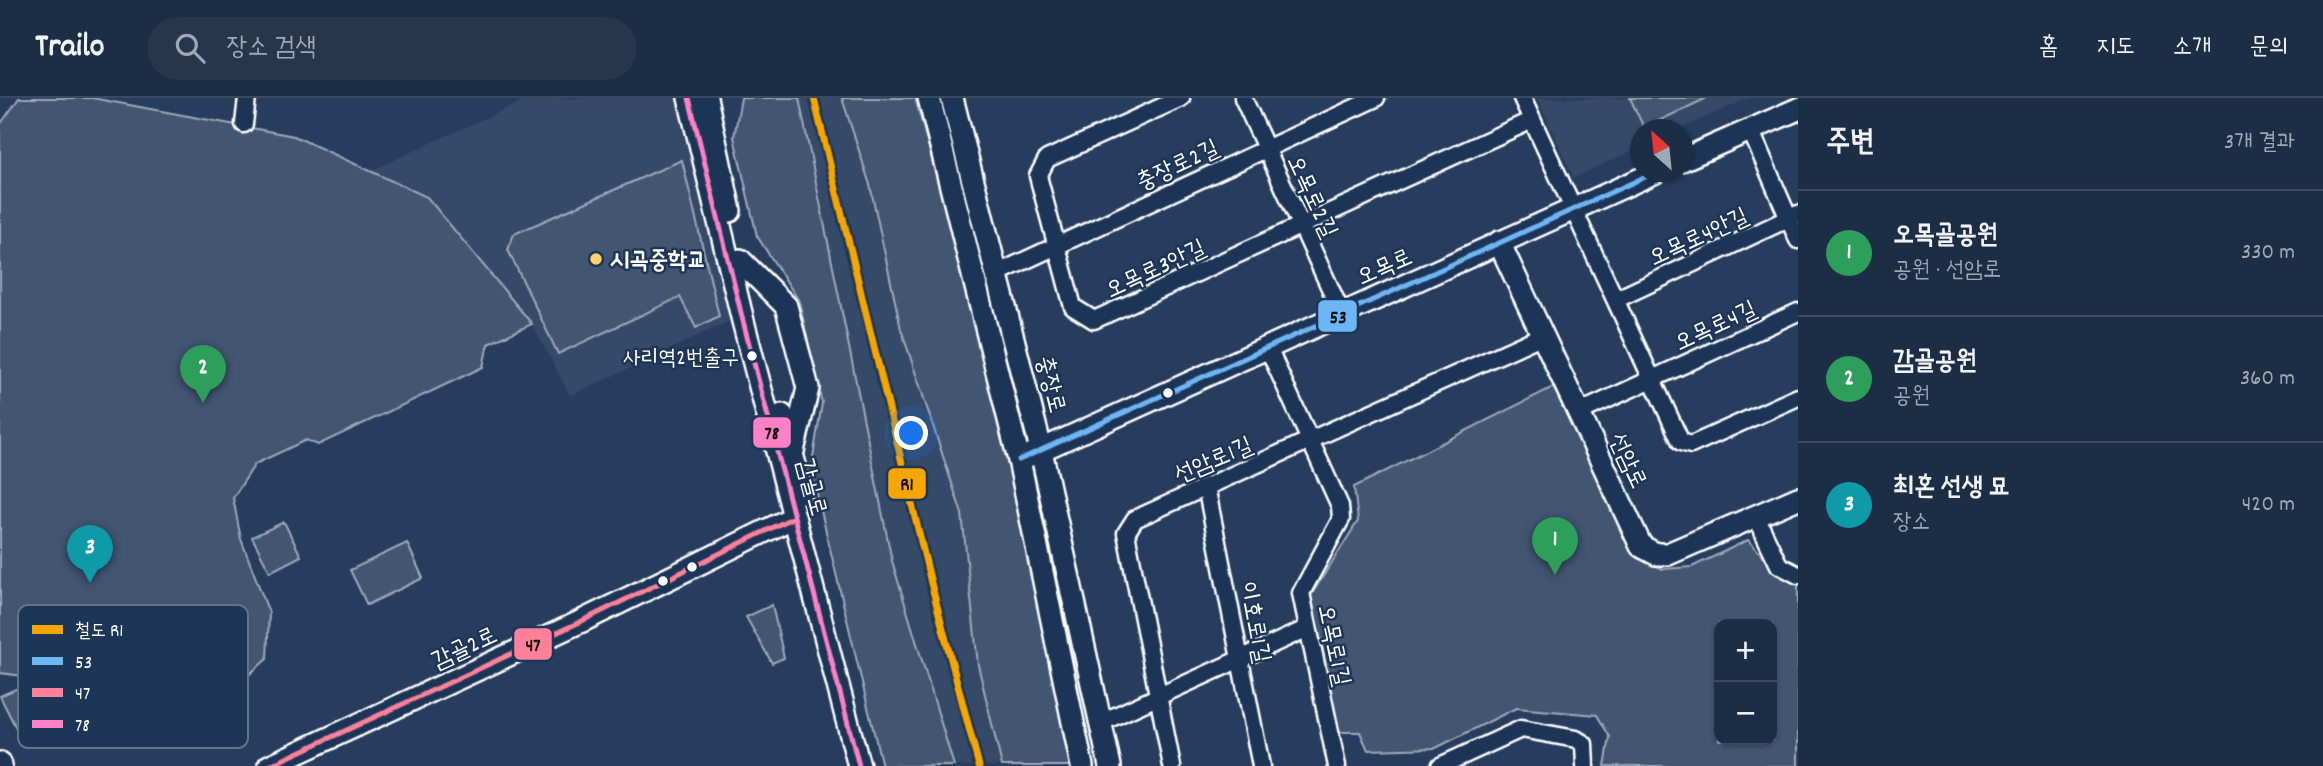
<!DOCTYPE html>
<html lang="ko">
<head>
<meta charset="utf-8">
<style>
  :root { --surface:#1c2e46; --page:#25364d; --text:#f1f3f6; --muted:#a0a8b3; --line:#3a4a5f; --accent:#8bbbb9 }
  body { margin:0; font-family:Dekko,"Poor Story",sans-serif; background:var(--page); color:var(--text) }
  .controls { position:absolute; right:21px; bottom:21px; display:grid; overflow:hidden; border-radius:14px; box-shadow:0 2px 5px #0004 }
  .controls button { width:63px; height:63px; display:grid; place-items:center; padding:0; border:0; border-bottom:2px solid var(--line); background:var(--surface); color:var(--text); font:35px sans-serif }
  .compass { position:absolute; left:1630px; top:21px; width:63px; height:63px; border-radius:50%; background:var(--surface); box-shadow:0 2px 5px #0004; rotate:333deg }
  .you { position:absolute; left:912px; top:336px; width:24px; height:24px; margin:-18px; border:5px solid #fff; border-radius:50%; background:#1a73e8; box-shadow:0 0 0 10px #1a73e833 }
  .badge { display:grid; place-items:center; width:46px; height:46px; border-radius:50%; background:var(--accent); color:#fff; font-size:23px; font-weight:700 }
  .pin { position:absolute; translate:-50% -58px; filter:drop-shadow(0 2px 4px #0008) }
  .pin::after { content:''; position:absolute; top:37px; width:24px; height:21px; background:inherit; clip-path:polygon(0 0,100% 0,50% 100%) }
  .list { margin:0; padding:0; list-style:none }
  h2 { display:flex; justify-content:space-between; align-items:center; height:91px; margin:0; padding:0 28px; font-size:30px }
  h2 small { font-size:23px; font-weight:400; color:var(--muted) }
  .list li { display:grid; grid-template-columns:46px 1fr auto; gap:21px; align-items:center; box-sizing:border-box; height:126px; padding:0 28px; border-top:2px solid var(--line) }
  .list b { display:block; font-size:26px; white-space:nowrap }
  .list p { margin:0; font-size:23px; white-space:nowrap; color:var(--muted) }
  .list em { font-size:23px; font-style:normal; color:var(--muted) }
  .icon { flex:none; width:38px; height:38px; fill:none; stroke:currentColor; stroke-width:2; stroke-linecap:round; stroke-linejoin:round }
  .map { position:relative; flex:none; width:1798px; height:668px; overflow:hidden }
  header { display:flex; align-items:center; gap:42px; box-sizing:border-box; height:98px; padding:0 35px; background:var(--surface); border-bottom:2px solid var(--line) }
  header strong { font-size:33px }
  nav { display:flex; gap:38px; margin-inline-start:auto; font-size:24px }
  .search { width:490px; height:63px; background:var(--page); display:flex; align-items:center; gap:18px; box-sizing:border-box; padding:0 24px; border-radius:38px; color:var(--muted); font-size:26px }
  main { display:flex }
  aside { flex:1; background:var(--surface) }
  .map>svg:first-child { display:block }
  .built { fill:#344a68 }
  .green { fill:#425672; stroke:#a0aab8; stroke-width:2; fill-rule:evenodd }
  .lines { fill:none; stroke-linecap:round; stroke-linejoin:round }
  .street-casing { stroke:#fff; stroke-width:21 }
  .secondary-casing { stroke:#fff; stroke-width:26 }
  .street { stroke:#1d3557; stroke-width:16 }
  .secondary { stroke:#1d3557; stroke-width:21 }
  .bus-1-casing { stroke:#1d3557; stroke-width:10 }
  .bus-2-casing { stroke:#1d3557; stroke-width:10 }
  .bus-3-casing { stroke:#1d3557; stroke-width:10 }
  .bus-1 { stroke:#6db6f5; stroke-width:5 }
  .bus-2 { stroke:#ff8098; stroke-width:5 }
  .bus-3 { stroke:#ff80c5; stroke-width:5 }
  .rail-1-casing { stroke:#1d3557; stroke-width:12 }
  .rail-1 { stroke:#f7a600; stroke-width:7 }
  .poi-dot { fill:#ffd166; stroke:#1d3557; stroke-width:2.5 }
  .bus-dot { fill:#fff; stroke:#1d3557; stroke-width:2.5 }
  .labels { text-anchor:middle; stroke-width:5; stroke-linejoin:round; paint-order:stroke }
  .bus-label { font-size:22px; fill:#fff; stroke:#1d3557; text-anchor:end }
  .street-label { font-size:24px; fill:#fff; stroke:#1d3557 }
  .poi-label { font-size:24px; font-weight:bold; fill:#fff; stroke:#1d3557; text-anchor:start }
  .key { fill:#1d3557; stroke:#617289; stroke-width:2 }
  .key-label { font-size:19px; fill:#fff }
  .line-badge { stroke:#1d3557; stroke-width:2.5 }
  .pale-badge-label { font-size:19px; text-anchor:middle; font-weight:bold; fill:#111 }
</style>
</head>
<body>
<header>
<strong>Trailo</strong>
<div class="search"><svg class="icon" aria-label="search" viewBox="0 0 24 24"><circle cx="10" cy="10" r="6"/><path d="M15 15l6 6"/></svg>장소 검색</div>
<nav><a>홈</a><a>지도</a><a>소개</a><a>문의</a></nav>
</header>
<main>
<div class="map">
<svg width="1798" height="668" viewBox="0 0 1798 668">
  <rect width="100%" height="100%" fill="#263d5e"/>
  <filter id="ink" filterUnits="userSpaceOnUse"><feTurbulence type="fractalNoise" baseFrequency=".0143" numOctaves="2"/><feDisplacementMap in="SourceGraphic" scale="14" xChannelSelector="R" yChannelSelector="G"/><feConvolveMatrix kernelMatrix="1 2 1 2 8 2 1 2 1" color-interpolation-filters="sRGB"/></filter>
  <g filter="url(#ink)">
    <g class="built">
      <path d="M529 0H676L730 223 570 298 532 226 427 99 370 73Z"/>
      <path d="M799 0H842L870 87 901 231 962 416 978 567 1002 668H954L892 463Z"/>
      <path d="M1537 0H1749L1680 31 1640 32V49L1574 80Z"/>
    </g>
    <g class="green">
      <path d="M19 0H92L294 38 427 99 532 226 488 246 483 269 318 347 306 342 255 366 233 400 241 441 269 515 267 561 221 601 178 619 139 615 32 579 0 575V27Z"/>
      <path d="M741 0H799L892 463 954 668H882L811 371 822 305 799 203 757 138 734 39Z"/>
      <path d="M842 0H915L995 287 1073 668H1002L978 567 962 416 901 231 870 87Z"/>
      <path d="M1630 0H1707L1644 30Z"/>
      <path d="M682 62 719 218 696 230 680 199 558 256 508 152 514 136Z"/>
      <path d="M1553 289 1637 460 1663 471 1692 469 1748 442 1776 472 1798 480V668H1605L1610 639 1597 617 1516 610 1436 650 1368 652 1360 634H1335L1310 499 1358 423 1354 389ZM1719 526H1772V642H1719Z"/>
      <path d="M284 424 301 458 270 474 252 439Z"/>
      <path d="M407 445 423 480 367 507 350 472Z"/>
      <path d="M772 507 784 560 772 565 746 519Z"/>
      <path d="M27 586 36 605 58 595 70 619 22 642 0 598Z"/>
    </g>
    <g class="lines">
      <defs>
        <g id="street">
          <path d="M1181 0 1047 61 1038 78 1073 209 1094 222 1532 22"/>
          <path d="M1243 0 1342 216"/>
          <path d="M1522 0 1681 344 1691 347 1798 299"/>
          <path d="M244 26 247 0"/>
          <path d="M1750 31 1798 142"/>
          <path d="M998 175 1376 0"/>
          <path d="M1617 201 1798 116"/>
          <path d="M1268 250 1340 408 1341 421 1301 495 1337 668"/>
          <path d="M1578 315 1798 214"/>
          <path d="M1206 388 1261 668"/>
          <path d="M1756 419 1779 467 1798 477"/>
          <path d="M1100 625 1308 530"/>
          <path d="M1172 668 1126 435 1135 421 1541 238"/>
          <path d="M1440 668 1521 631 1576 641 1584 646 1585 668"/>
        </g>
        <g id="secondary">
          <path d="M689 0 743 223 859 668"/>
          <path d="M706 0 730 113"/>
          <path d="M929 0 1019 362 1082 668"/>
          <path d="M952 0 1038 339 1110 668"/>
          <path d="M1682 62 1798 11"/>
          <path d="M1499 144 1641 448 1656 456H1668L1798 400"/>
          <path d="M740 162 786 208 808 290 793 353"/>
          <path d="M782 317 802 394"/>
          <path d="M1019 362 1656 74"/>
          <path d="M0 665 1 668"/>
          <path d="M269 668 582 523 794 419"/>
        </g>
      </defs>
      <use href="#street" class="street-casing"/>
      <use href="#secondary" class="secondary-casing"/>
      <use href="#street" class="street"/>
      <use href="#secondary" class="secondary"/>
      <defs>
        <path id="bus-1" d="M1019 362 1656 74"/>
        <path id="bus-2" d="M269 668 582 523 794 419"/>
        <path id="bus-3" d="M689 0 743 223 859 668"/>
      </defs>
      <use href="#bus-1" class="bus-1-casing"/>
      <use href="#bus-2" class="bus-2-casing"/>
      <use href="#bus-3" class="bus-3-casing"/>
      <use href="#bus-1" class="bus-1"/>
      <use href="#bus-2" class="bus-2"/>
      <use href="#bus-3" class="bus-3"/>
      <defs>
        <path id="rail-1" d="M814 0 931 485 979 668"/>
      </defs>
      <use href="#rail-1" class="rail-1-casing"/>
      <use href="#rail-1" class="rail-1"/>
    </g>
  </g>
  <circle class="poi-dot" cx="596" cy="161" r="7"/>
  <g class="bus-dot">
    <circle cx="752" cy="258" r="6"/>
    <circle cx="1168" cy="295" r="6"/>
    <circle cx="692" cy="469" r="6"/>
    <circle cx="663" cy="483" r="6"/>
  </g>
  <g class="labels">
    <g class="bus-label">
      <text x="739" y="266">사리역2번출구</text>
    </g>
    <g class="street-label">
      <text transform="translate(1177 66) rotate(-25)" y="8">충장로2길</text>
      <text transform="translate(1313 98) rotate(65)" y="8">오목로2길</text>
      <text transform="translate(1698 138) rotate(-25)" y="8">오목로4안길</text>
      <text transform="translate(1384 168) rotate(-24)" y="8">오목로</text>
      <text transform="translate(1155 170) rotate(-25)" y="8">오목로3안길</text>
      <text transform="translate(1715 227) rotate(-25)" y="8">오목로4길</text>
      <text transform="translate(1052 286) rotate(76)" y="8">충장로</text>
      <text transform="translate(1213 361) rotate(-23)" y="8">선암로1길</text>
      <text transform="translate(1629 362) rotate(65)" y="8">선암로</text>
      <text transform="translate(813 389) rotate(75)" y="8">감골로</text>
      <text transform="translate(1256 524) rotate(79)" y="8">이호로1길</text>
      <text transform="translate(1335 547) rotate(78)" y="8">오목로1길</text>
      <text transform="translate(464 549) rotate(-25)" y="8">감골2로</text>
    </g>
    <g class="poi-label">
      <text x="610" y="169">시곡중학교</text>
    </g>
  </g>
  <rect x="18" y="507" width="230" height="143" rx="10" class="key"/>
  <rect x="32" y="527" width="31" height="9" fill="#f7a600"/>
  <rect x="32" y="559" width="31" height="8" fill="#6db6f5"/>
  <rect x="32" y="590" width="31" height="9" fill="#ff8098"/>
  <rect x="32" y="622" width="31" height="8" fill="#ff80c5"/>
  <g class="key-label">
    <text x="75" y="538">철도 R1</text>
    <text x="75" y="570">53</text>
    <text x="75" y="601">47</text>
    <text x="75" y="633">78</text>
  </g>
  <g class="line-badge">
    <rect x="1317" y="201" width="41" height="34" rx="7" fill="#6db6f5"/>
    <rect x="752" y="318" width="40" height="33" rx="7" fill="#ff80c5"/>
    <rect x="887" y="369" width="40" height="33" rx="7" fill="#f7a600"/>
    <rect x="513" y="529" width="40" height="34" rx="7" fill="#ff8098"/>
  </g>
  <g class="pale-badge-label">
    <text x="1338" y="225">53</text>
    <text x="772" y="341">78</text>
    <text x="907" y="392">R1</text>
    <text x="533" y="553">47</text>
  </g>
</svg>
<div class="controls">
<button>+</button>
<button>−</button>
</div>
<svg class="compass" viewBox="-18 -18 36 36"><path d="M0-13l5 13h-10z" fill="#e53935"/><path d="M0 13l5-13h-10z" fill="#a0a8b3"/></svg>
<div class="you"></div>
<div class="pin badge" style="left:1555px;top:477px;background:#2e9e5b">1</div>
<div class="pin badge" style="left:203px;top:305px;background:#2e9e5b">2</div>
<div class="pin badge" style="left:90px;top:485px;background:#0f9aa8">3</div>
</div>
<aside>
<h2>주변<small>3개 결과</small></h2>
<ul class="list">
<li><span class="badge" style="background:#2e9e5b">1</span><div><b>오목골공원</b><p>공원 · 선암로</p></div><em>330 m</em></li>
<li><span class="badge" style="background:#2e9e5b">2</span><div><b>감골공원</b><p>공원</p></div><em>360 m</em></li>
<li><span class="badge" style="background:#0f9aa8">3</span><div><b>최혼 선생 묘</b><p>장소</p></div><em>420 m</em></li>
</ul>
</aside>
</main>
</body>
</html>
